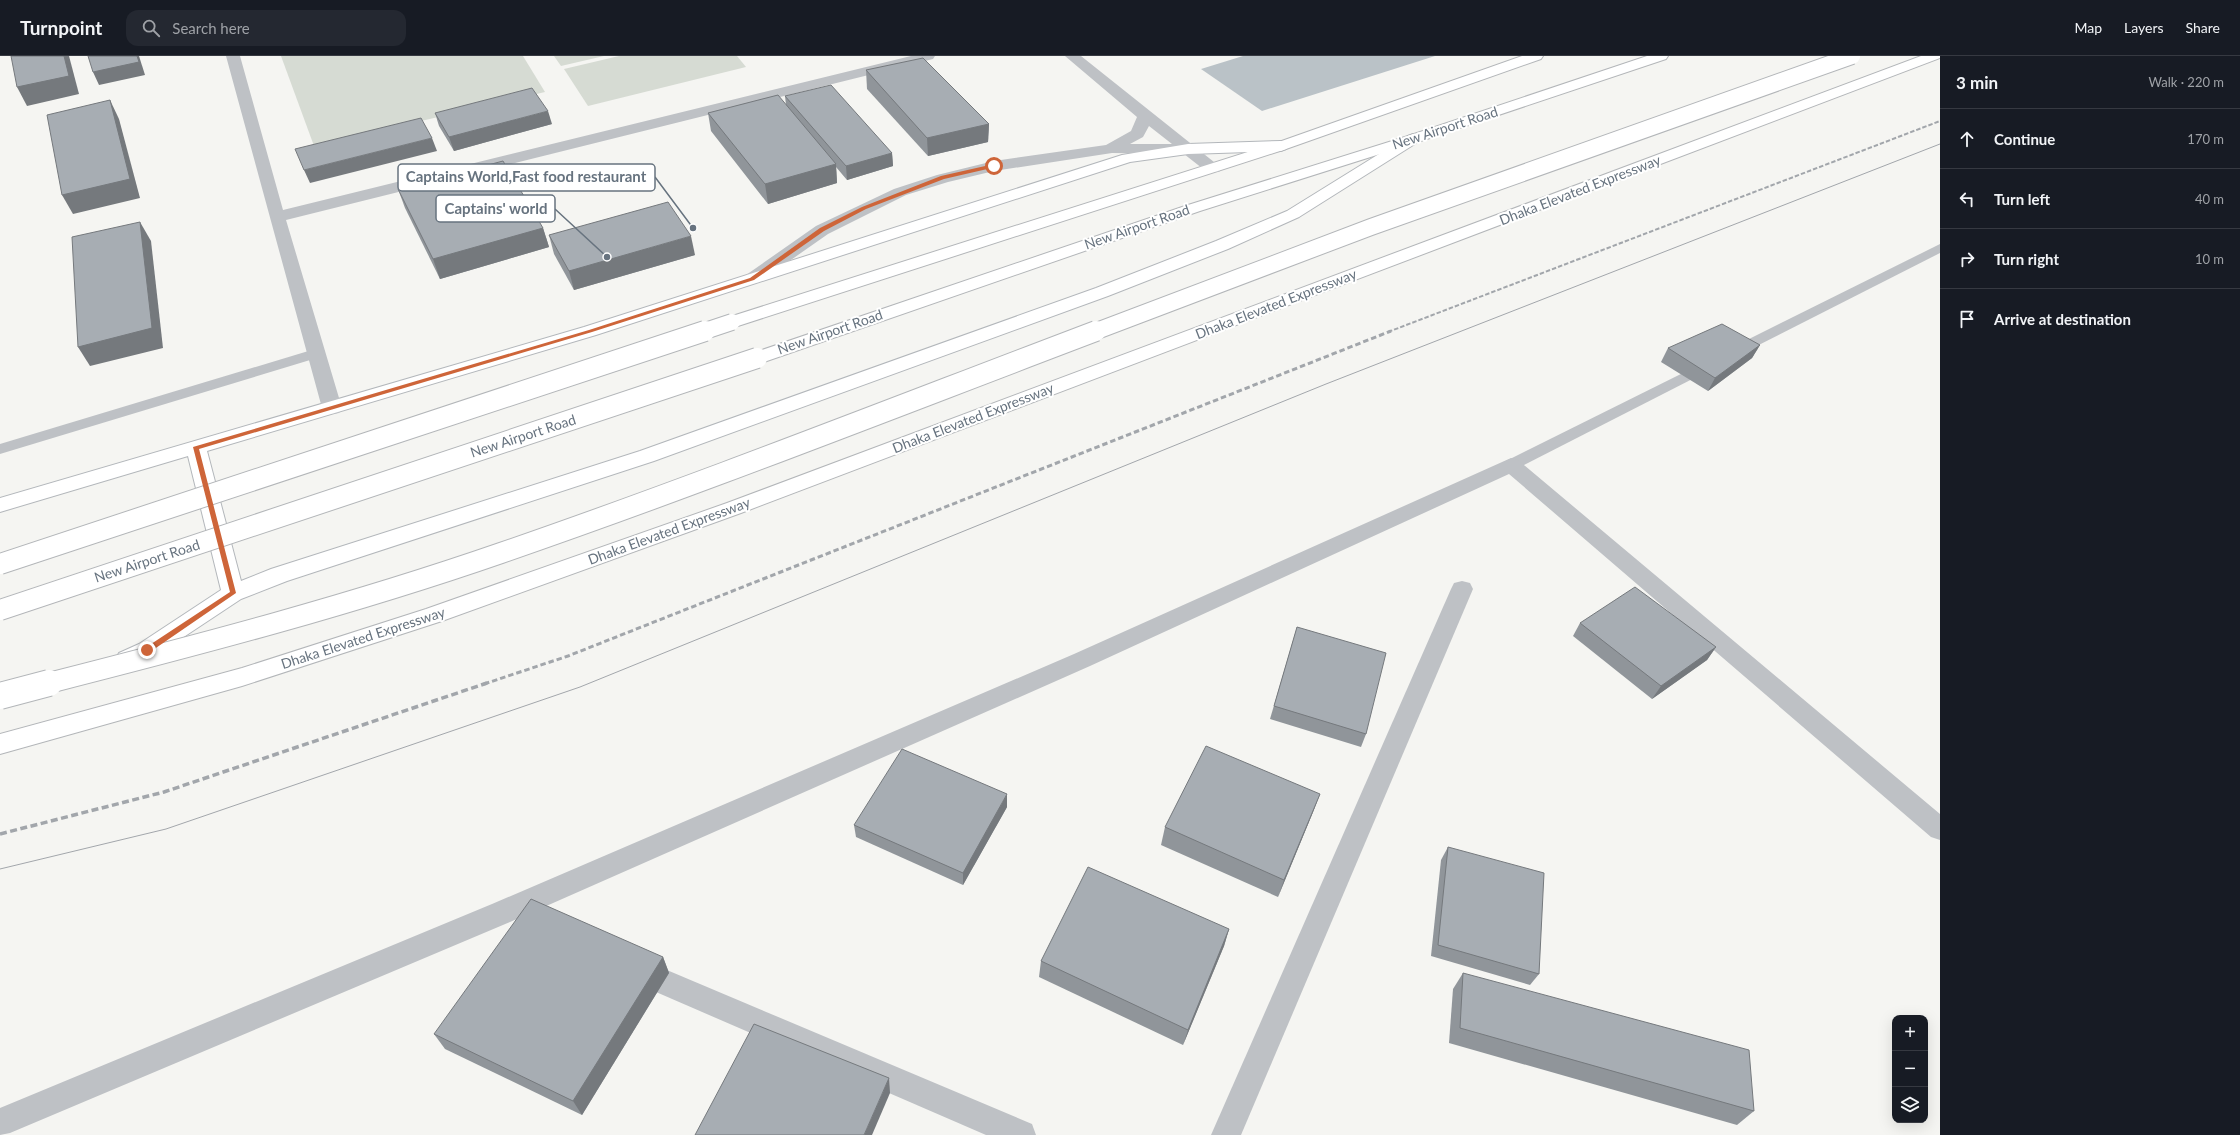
<!DOCTYPE html>
<html lang="en">
<head>
<meta charset="utf-8">
<style>
  :root { --surface:#171b24; --page:#242831; --text:#f1f3f6; --muted:#9ea1a6; --line:#363941 }
  body { margin:0; font-family:Lato,sans-serif; background:var(--page); color:var(--text) }
  .controls { position:absolute; right:12px; bottom:12px; display:grid; overflow:hidden; border-radius:8px; box-shadow:0 4px 16px #0002 }
  .controls button { width:36px; height:36px; display:grid; place-items:center; padding:0; border:0; border-bottom:1px solid var(--line); background:var(--surface); color:var(--text); font:20px sans-serif }
  .stop { position:absolute; width:12px; height:12px; margin:-9px; border:3px solid #ce6539; border-radius:50%; background:#fff }
  .stop.end { background:#ce6539; border-color:#fff; box-shadow:0 1px 4px #0008 }
  .list { margin:0; padding:0; list-style:none }
  h2 { display:flex; justify-content:space-between; align-items:center; height:52px; margin:0; padding:0 16px; font-size:17px }
  h2 small { font-size:13px; font-weight:400; color:var(--muted) }
  .list li { display:grid; grid-template-columns:26px 1fr auto; gap:12px; align-items:center; box-sizing:border-box; height:60px; padding:0 16px; border-top:1px solid var(--line) }
  .list b { display:block; font-size:15px; white-space:nowrap }
  .list em { font-size:13px; font-style:normal; color:var(--muted) }
  .icon { flex:none; width:22px; height:22px; fill:none; stroke:currentColor; stroke-width:2; stroke-linecap:round; stroke-linejoin:round }
  .map { position:relative; flex:none; width:1940px; height:1079px; overflow:hidden }
  header { display:flex; align-items:center; gap:24px; box-sizing:border-box; height:56px; padding:0 20px; background:var(--surface); border-bottom:1px solid var(--line) }
  header strong { font-size:19px }
  nav { display:flex; gap:22px; margin-inline-start:auto; font-size:14px }
  .search { width:280px; height:36px; background:var(--page); display:flex; align-items:center; gap:10px; box-sizing:border-box; padding:0 14px; border-radius:12px; color:var(--muted); font-size:15px }
  main { display:flex }
  aside { flex:1; background:var(--surface) }
  .map>svg:first-child { display:block }
  .green { fill:#d6dbd3 }
  .water { fill:#bac2c7 }
  .lines { fill:none; stroke-linecap:round; stroke-linejoin:round }
  .secondary-casing { stroke:#b3b7bb; stroke-width:2 }
  .highway-casing { stroke:#b3b6b9; stroke-width:2 }
  .lane { fill:#bec1c5; fill-rule:evenodd }
  .street { fill:#bec1c5; fill-rule:evenodd }
  .secondary { fill:#fff; fill-rule:evenodd }
  .highway { fill:#fff; fill-rule:evenodd }
  .tram { stroke:#a2a6ab; stroke-width:1 }
  .rail-far2 { stroke:#a2a6ab; stroke-width:2; stroke-dasharray:4.5 2; stroke-linecap:butt }
  .rail-far1 { stroke:#a2a6ab; stroke-width:3; stroke-dasharray:5.5 3; stroke-linecap:butt }
  .rail { stroke:#a2a6ab; stroke-width:3.5; stroke-dasharray:7 3.5; stroke-linecap:butt }
  .highway-bridge-far2-casing { stroke:#b3b6b9; stroke-width:18; stroke-linecap:butt }
  .highway-bridge-far1-casing { stroke:#b3b6b9; stroke-width:22; stroke-linecap:butt }
  .highway-bridge-casing { stroke:#b3b6b9; stroke-width:28; stroke-linecap:butt }
  .highway-bridge-far2 { stroke:#fff; stroke-width:16 }
  .highway-bridge-far1 { stroke:#fff; stroke-width:20 }
  .highway-bridge { stroke:#fff; stroke-width:26 }
  .wall { fill:#90959a }
  .shaded-wall { fill:#75797d }
  .building { fill:#a7adb3; stroke:#75797d }
  .route { fill:#ce6539 }
  .labels { text-anchor:middle; stroke-width:4; stroke-linejoin:round; paint-order:stroke }
  .street-label { font-size:14px; fill:#67737f; stroke:#fff }
  .leader { fill:none; stroke:#67737f; stroke-width:1.5 }
  .callout-dot { fill:#67737f; stroke:#fff; stroke-width:1.5 }
  .callout { fill:#fff; stroke:#67737f; stroke-width:1.5 }
  .callout-label { font-size:15px; text-anchor:middle; font-weight:bold; fill:#67737f }
</style>
</head>
<body>
<header>
<strong>Turnpoint</strong>
<div class="search"><svg class="icon" aria-label="search" viewBox="0 0 24 24"><circle cx="10" cy="10" r="6"/><path d="M15 15l6 6"/></svg>Search here</div>
<nav><a>Map</a><a>Layers</a><a>Share</a></nav>
</header>
<main>
<div class="map">
<svg width="1940" height="1079" viewBox="0 0 1940 1079">
  <rect width="100%" height="100%" fill="#f5f5f2"/>
  <g class="green">
    <path d="M281 0H523L545 36 314 90Z"/>
    <path d="M554 0H604L561 10Z"/>
    <path d="M619 0H737L746 11 588 50 564 13Z"/>
  </g>
  <path class="water" d="M1243 0H1435L1262 55 1201 13Z"/>
  <g class="lines">
    <defs>
      <path id="secondary" d="M1413 78 1418 80 1421 83 1418 86 1299 161 1228 193 1108 240 654 405 287 525 241 543 155 600 127 612 119 609 116 603 119 597 139 588 221 534 188 400 0 456V442L584 271 1122 99 1188 88 1281 85 1286 87 1289 90 1286 93 1281 95 1188 98 1130 106 596 279 207 395 241 525 271 513 640 395 1096 232 1216 185 1287 155 1408 80Z"/>
      <g id="highway">
        <path d="M1522 0H1543L1541 3 1286 93 738 270 732 272 726 270 723 266 726 262 1276 87Z"/>
        <path d="M1647 0H1668L1666 3 1418 86 1200 155 764 306 757 308 750 306 748 302 750 298 1188 149 1408 80Z"/>
        <path d="M1921 0H1940V2L741 457 442 565 242 630 0 698V678L242 612 426 553 727 447Z"/>
      </g>
    </defs>
    <use href="#secondary" class="secondary-casing"/>
    <use href="#highway" class="highway-casing"/>
    <g class="lane">
      <path d="M1940 188V197L1739 299H1729L1727 296 1729 293Z"/>
      <path d="M315 293 320 295 322 298 320 301 0 398V388Z"/>
      <path d="M1705 306 1710 308 1712 311 1710 314 1516 413 1511 414 1506 413 1503 409 1506 405Z"/>
    </g>
    <g class="street">
      <path d="M226 0H240L283 154 911 0H935L933 3 286 164 342 352 339 357 332 358 325 357 322 352Z"/>
      <path d="M1065 0H1081L1219 110 1221 113 1219 116H1207L1184 98 1112 97 994 115 948 126 906 139 828 178 758 227H746L743 223 746 219 816 170 894 133 937 119 994 105 1106 89 1131 75 1137 61ZM1149 70 1172 88H1130L1143 81Z"/>
      <path d="M1511 402 1518 404 1940 758V784L1931 781 1509 418 1090 610 510 866 10 1077 0 1079V1052L492 848 1074 598Z"/>
      <path d="M1462 525 1470 527 1473 533 1241 1079H1211L1451 533 1454 527Z"/>
      <path d="M636 901 1032 1068 1036 1079H986L626 923 622 914 626 905Z"/>
    </g>
    <use href="#secondary" class="secondary"/>
    <use href="#highway" class="highway"/>
    <path class="tram" d="M0 813 166 773 580 631 1326 328 1940 88"/>
    <path class="rail-far2" d="M1388 276 1940 65"/>
    <path class="rail-far1" d="M484 628 568 600 1391 275"/>
    <path class="rail" d="M0 778 164 736 487 627"/>
    <defs>
      <g id="highway-bridge-far2">
        <path d="M702 276 732 266"/>
        <path d="M1094 276 1371 171 1852 0"/>
      </g>
      <g id="highway-bridge-far1">
        <path d="M0 508 705 275"/>
        <path d="M0 554 757 302"/>
        <path d="M45 628C198 589 351 549 501 497 701 428 898 350 1096 275"/>
      </g>
      <path id="highway-bridge" d="M0 640 49 627"/>
    </defs>
    <use href="#highway-bridge-far2" class="highway-bridge-far2-casing"/>
    <use href="#highway-bridge-far1" class="highway-bridge-far1-casing"/>
    <use href="#highway-bridge" class="highway-bridge-casing"/>
    <use href="#highway-bridge-far2" class="highway-bridge-far2"/>
    <use href="#highway-bridge-far1" class="highway-bridge-far1"/>
    <use href="#highway-bridge" class="highway-bridge"/>
  </g>
  <g class="wall">
    <path d="M866 14 989 68 988 86 928 100 867 33Z"/>
    <path d="M785 40 892 97 893 110 847 124 836 111 837 127 768 148 711 75 708 57 786 49Z"/>
    <path d="M435 57 552 68 454 95 439 70Z"/>
    <path d="M398 133 543 172 549 191 440 223 405 152Z"/>
    <path d="M549 179 695 199 574 234 554 198Z"/>
    <path d="M1760 289 1752 302 1708 335 1661 306 1668 292Z"/>
    <path d="M1580 567 1716 591 1707 604 1652 643 1573 580Z"/>
    <path d="M1297 571 1366 678 1361 691 1270 663Z"/>
    <path d="M1320 738 1313 756 1278 841 1161 789 1165 771Z"/>
    <path d="M1007 751 963 829 856 781 854 769Z"/>
    <path d="M1448 791 1539 918 1530 929 1431 900 1441 804Z"/>
    <path d="M1229 873 1224 890 1183 989 1039 921 1041 905Z"/>
    <path d="M663 901 669 917 582 1059 445 993 434 978Z"/>
    <path d="M1463 917 1754 1055 1737 1069 1449 987 1453 933Z"/>
  </g>
  <g class="shaded-wall">
    <path d="M64 0H69L79 38 27 50 17 31Z"/>
    <path d="M137 0H139L145 19 99 29 93 16Z"/>
    <path d="M110 44 119 63 140 142 73 158 62 139Z"/>
    <path d="M548 55 552 68 454 95 449 81Z"/>
    <path d="M989 68 988 86 928 100 927 82Z"/>
    <path d="M432 82 437 95 310 127 304 114Z"/>
    <path d="M892 97 893 110 847 124 846 110Z"/>
    <path d="M836 108 837 127 768 148 765 128Z"/>
    <path d="M140 166 151 185 163 292 90 310 78 291Z"/>
    <path d="M543 172 549 191 440 223 433 203Z"/>
    <path d="M691 180 695 199 574 234 569 215Z"/>
    <path d="M1760 289 1752 302 1708 335 1715 322Z"/>
    <path d="M1716 591 1707 604 1652 643 1661 630Z"/>
    <path d="M1007 738V751L963 829V817Z"/>
    <path d="M1320 738 1313 756 1278 841 1284 824Z"/>
    <path d="M1229 873 1224 890 1183 989 1188 974Z"/>
    <path d="M663 901 669 917 582 1059 573 1045Z"/>
    <path d="M889 1022 890 1037 872 1079H864Z"/>
  </g>
  <g class="building">
    <path d="M11 0H64L69 20 17 31Z"/>
    <path d="M88 0H137L139 6 93 16Z"/>
    <path d="M923 2 989 68 927 82 866 14Z"/>
    <path d="M831 29 892 97 846 110 785 40Z"/>
    <path d="M532 32 548 55 449 81 435 57Z"/>
    <path d="M778 39 836 108 765 128 708 57Z"/>
    <path d="M110 44 130 123 62 139 47 59Z"/>
    <path d="M421 62 432 82 304 114 295 93Z"/>
    <path d="M503 105 543 172 433 203 398 133Z"/>
    <path d="M668 146 691 180 569 215 549 179Z"/>
    <path d="M140 166 152 272 78 291 72 181Z"/>
    <path d="M1722 268 1760 289 1715 322 1668 292Z"/>
    <path d="M1635 531 1716 591 1661 630 1580 567Z"/>
    <path d="M1297 571 1386 597 1366 678 1274 650Z"/>
    <path d="M1206 690 1320 738 1284 824 1165 771Z"/>
    <path d="M902 693 1007 738 963 817 854 769Z"/>
    <path d="M1448 791 1544 817 1539 918 1438 889Z"/>
    <path d="M1088 811 1229 873 1188 974 1041 905Z"/>
    <path d="M531 843 663 901 573 1045 434 978Z"/>
    <path d="M1463 917 1749 994 1754 1055 1460 972Z"/>
    <path d="M754 968 889 1022 864 1079H695Z"/>
  </g>
  <path class="route" d="M994 108 996 111 944 123 866 153 824 175 754 224 592 276 199 393 236 537 150 596H145V592L230 536 193 391 589 274 750 222 820 172 862 151 941 120Z"/>
  <g class="labels">
    <g class="street-label">
      <text transform="translate(1445 72) rotate(-18)" y="5">New Airport Road</text>
      <text transform="translate(1580 134) rotate(-21)" y="5">Dhaka Elevated Expressway</text>
      <text transform="translate(1137 171) rotate(-19)" y="5">New Airport Road</text>
      <text transform="translate(1276 248) rotate(-21)" y="5">Dhaka Elevated Expressway</text>
      <text transform="translate(830 276) rotate(-19)" y="5">New Airport Road</text>
      <text transform="translate(973 362) rotate(-21)" y="5">Dhaka Elevated Expressway</text>
      <text transform="translate(523 380) rotate(-18)" y="5">New Airport Road</text>
      <text transform="translate(669 475) rotate(-20)" y="5">Dhaka Elevated Expressway</text>
      <text transform="translate(147 505) rotate(-18)" y="5">New Airport Road</text>
      <text transform="translate(363 582) rotate(-18)" y="5">Dhaka Elevated Expressway</text>
    </g>
  </g>
  <path class="leader" d="M693 172L655 121M607 201L555 153"/>
  <g class="callout-dot">
    <circle cx="693" cy="172" r="4"/>
    <circle cx="607" cy="201" r="4"/>
  </g>
  <g class="callout">
    <rect x="398" y="108" width="257" height="27" rx="4"/>
    <rect x="436" y="139" width="119" height="27" rx="4"/>
  </g>
  <g class="callout-label">
    <text x="526" y="126">Captains World,Fast food restaurant</text>
    <text x="496" y="158">Captains' world</text>
  </g>
</svg>
<div class="controls">
<button>+</button>
<button>−</button>
<button><svg class="icon" aria-label="layers" viewBox="0 0 24 24"><path d="M12 4l9 5-9 5-9-5zM3 14l9 5 9-5"/></svg></button>
</div>
<div class="stop" style="left:994px;top:110px"></div>
<div class="stop end" style="left:147px;top:594px"></div>
</div>
<aside>
<h2>3 min<small>Walk · 220 m</small></h2>
<ul class="list">
<li><svg class="icon" aria-label="ahead" viewBox="0 0 24 24"><path d="M12 20V5M6 11l6-6 6 6"/></svg><div><b>Continue</b></div><em>170 m</em></li>
<li><svg class="icon" aria-label="left" viewBox="0 0 24 24"><path d="M17 20v-9H6M10 6l-5 5 5 5"/></svg><div><b>Turn left</b></div><em>40 m</em></li>
<li><svg class="icon" aria-label="right" viewBox="0 0 24 24"><path d="M7 20v-9h11M14 6l5 5-5 5"/></svg><div><b>Turn right</b></div><em>10 m</em></li>
<li><svg class="icon" aria-label="arrive" viewBox="0 0 24 24"><path d="M6 21V4h12l-3 4 3 4H6"/></svg><div><b>Arrive at destination</b></div></li>
</ul>
</aside>
</main>
</body>
</html>
